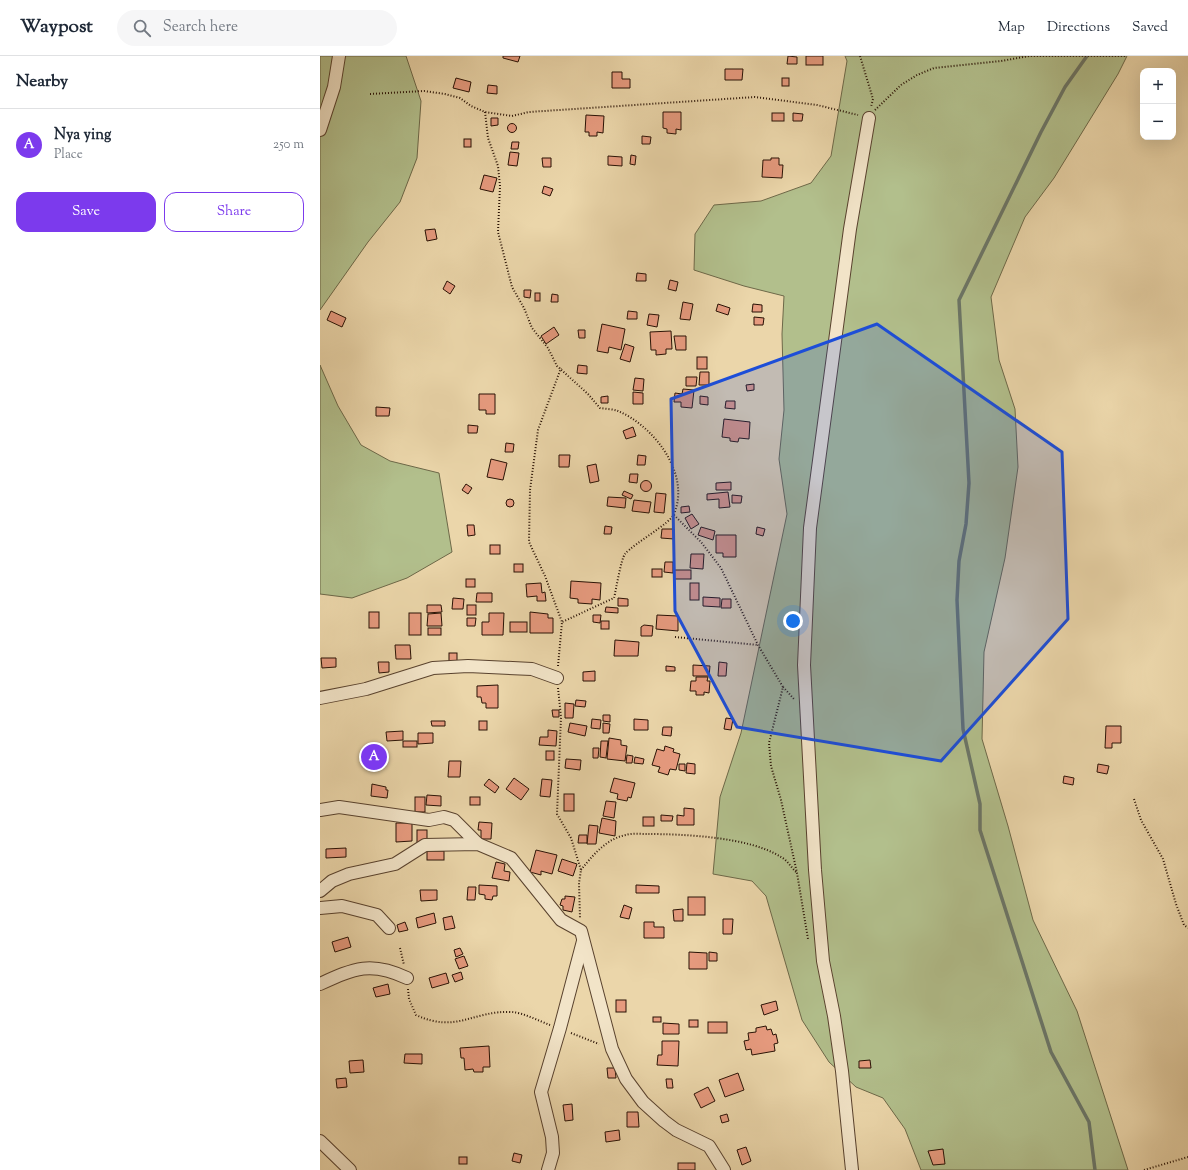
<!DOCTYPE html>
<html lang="en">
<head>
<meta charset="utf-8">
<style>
  :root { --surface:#fff; --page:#f6f6f7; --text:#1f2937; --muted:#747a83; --line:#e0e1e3; --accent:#7c3aed }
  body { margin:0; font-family:"Sorts Mill Goudy",serif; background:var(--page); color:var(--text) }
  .controls { position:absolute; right:12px; top:12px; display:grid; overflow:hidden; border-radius:8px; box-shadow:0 4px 16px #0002 }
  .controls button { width:36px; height:36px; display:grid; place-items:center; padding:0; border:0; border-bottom:1px solid var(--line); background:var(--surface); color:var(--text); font:20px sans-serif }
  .you { position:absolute; left:473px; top:565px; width:14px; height:14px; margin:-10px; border:3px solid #fff; border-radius:50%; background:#1a73e8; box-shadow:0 0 0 6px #1a73e833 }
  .badge { display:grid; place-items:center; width:26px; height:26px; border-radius:50%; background:var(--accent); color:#fff; font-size:13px; font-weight:700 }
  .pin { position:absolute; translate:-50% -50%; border:2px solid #fff; box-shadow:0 1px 4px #0006 }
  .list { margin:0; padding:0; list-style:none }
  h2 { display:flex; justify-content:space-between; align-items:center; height:52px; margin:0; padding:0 16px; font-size:17px }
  h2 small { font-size:13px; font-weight:400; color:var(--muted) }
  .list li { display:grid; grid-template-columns:26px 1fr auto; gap:12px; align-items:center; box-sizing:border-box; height:72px; padding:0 16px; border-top:1px solid var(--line) }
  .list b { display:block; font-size:15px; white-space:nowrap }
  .list p { margin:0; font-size:13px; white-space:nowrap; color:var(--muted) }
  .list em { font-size:13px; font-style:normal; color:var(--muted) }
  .actions { display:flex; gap:8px; padding:12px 16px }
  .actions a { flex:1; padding:9px 0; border:1px solid var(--accent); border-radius:12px; text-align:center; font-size:14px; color:var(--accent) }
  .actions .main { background:var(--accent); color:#fff }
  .icon { flex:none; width:22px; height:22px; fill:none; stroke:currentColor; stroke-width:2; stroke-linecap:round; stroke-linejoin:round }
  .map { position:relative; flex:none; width:868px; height:1114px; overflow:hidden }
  header { display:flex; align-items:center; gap:24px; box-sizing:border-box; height:56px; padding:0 20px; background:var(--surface); border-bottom:1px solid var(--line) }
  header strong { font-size:19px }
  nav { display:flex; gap:22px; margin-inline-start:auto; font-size:14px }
  .search { width:280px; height:36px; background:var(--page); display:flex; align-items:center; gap:10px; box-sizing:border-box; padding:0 14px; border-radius:22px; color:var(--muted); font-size:15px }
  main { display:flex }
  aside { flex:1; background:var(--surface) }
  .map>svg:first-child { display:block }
  .green { fill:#b2bf8c; stroke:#6d6848 }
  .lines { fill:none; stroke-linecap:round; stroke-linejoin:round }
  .stream { stroke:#6b7668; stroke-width:3.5 }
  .building { fill:#e69a7e; stroke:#281104 }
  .minor-casing { stroke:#59422e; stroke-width:14 }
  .path { stroke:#281104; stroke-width:2; stroke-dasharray:1 2; stroke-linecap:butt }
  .minor { stroke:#f2e4c8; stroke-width:12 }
  .marked { fill:#1d4ed8; fill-opacity:0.2; stroke:#1d4ed8; stroke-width:3; stroke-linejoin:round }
</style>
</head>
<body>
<header>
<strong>Waypost</strong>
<div class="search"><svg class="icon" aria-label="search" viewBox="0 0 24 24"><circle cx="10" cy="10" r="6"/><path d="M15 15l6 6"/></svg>Search here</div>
<nav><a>Map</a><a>Directions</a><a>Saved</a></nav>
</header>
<main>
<aside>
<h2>Nearby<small></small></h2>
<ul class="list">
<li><span class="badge">A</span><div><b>Nya ying</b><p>Place</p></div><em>250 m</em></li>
</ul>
<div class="actions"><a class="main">Save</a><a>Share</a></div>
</aside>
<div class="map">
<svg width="868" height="1114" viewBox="0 0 868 1114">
  <rect width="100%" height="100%" fill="#ebd6aa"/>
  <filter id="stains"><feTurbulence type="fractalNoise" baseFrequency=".005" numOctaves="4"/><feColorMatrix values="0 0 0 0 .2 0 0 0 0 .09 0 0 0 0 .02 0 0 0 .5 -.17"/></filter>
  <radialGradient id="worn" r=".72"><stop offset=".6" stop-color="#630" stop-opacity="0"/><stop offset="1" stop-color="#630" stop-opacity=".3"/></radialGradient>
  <g class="green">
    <path d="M0 0H86L101 45 97 102 80 146 48 186 0 254Z"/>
    <path d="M525 0H807L798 18 734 122 705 161 671 241 679 304 695 353 698 411 685 502 664 596 662 683 688 770 713 864 757 955 808 1114H601L585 1073 563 1042 536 1031 509 1006 482 964 446 840 432 825 393 818 400 741 421 677 467 458 459 403 464 354 462 278 464 240 424 230 374 214 375 178 394 149 441 145 491 127 511 100 527 5Z"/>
    <path d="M0 309 18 350 41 389 70 405 119 417 132 496 87 522 32 542 0 538Z"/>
  </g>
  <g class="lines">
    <path class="stream" d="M767 0 745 31 721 76 639 244 649 427 646 468 639 505 637 544 643 673 660 748V774L731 996 769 1066 775 1114"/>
  </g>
  <g class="building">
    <path d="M183 0H200L198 6 183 2Z"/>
    <path d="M468 0 477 1V8H467Z"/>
    <rect x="486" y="0" width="17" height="9"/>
    <path d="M405 13H423L422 24H405Z"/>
    <path d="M292 16H302V23H310V32H292Z"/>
    <path d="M136 22 151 26 149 36 133 32Z"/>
    <rect x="462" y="22" width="7" height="8"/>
    <path d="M168 29 177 30V38L167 37Z"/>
    <path d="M343 56H361V74L356 73V78L347 77V73L343 72Z"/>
    <rect x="452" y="57" width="12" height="8"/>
    <path d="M473 57 483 58 482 65H473Z"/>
    <path d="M266 59 284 60 283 77 277 76V80H269V76H265Z"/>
    <path d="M171 62H178V69L171 70Z"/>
    <circle cx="192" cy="72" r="4.5"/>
    <path d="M322 80 331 81 330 88H322Z"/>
    <rect x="144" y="83" width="7" height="8"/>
    <path d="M192 86H199L198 93H191Z"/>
    <path d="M190 96 199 97 197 110 188 109Z"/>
    <path d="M311 99 316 100 315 109 310 108Z"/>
    <path d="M288 100 302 101V110L288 109Z"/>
    <path d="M222 102H231V111H223Z"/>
    <path d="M451 102H459V109H463L462 122 442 121 443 104H451Z"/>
    <path d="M164 119 177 122 173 136 160 133Z"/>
    <path d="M224 130 233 133 230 140 222 137Z"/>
    <path d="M115 173 117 183 107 185 105 174Z"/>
    <path d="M317 217 326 218V225H316Z"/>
    <path d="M350 224 358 226 356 235 348 233Z"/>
    <path d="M127 225 135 230 130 238 123 233Z"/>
    <path d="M204 234H211L210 242 204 241Z"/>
    <rect x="215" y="237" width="5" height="8"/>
    <path d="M232 238 238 239V246H231Z"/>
    <path d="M363 246 373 248 370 264 360 263Z"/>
    <path d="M398 248 410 252 408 259 396 255Z"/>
    <path d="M433 248 442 249V256H432Z"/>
    <path d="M11 255 26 262 22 271 7 264Z"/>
    <path d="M308 255 317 256V263H307Z"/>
    <path d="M329 258 339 259 337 271 327 269Z"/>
    <path d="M434 261 444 262 443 269H434Z"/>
    <path d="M282 268 305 273 301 294 289 291 288 297 277 295Z"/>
    <path d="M234 271 239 279 226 288 221 280Z"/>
    <path d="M258 274H265V282H259Z"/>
    <path d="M351 275 352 293H346V298L336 299V294H331L330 276Z"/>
    <path d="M354 280H366V294H356Z"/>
    <path d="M305 288 314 291 310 306 300 303Z"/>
    <rect x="377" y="301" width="10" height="12"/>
    <path d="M258 309 267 310V318L257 317Z"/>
    <path d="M380 316H389V329H379Z"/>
    <path d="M366 321H377L376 330H366Z"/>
    <path d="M315 322 324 323 323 335 313 334Z"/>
    <path d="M434 328V334L427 335 426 329Z"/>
    <path d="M363 333 374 334 372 352 361 351V346H354L355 337 362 338Z"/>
    <path d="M313 336 323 337V348H313Z"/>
    <path d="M159 338H175V358H166V354H159Z"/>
    <path d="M288 340V347H281V341Z"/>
    <path d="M380 340 388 341V349L380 348Z"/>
    <path d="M406 345H415V353L405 352Z"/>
    <path d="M56 351 70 352 69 360H56Z"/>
    <path d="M404 363 430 366 429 383 419 382 418 386 410 385V382L402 381Z"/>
    <path d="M148 369 158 370 157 377H148Z"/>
    <path d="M313 371 316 380 306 383 303 375Z"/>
    <path d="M186 387 194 388 193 396H185Z"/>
    <path d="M239 399H250L249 411H239Z"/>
    <path d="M318 399 326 400 325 409H317Z"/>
    <path d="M171 403 187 407 183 424 167 421Z"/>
    <path d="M276 408 279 425 270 427 267 410Z"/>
    <path d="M310 418H318L317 427 309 426Z"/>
    <circle cx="326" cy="430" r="5.5"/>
    <path d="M411 426V434H396V427Z"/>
    <path d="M146 428 152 432 148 438 142 434Z"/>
    <path d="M304 435 313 439 311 443 302 439Z"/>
    <path d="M408 436 410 451 399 452V443L387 444V438Z"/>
    <path d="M336 437 346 438 344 457 334 456Z"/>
    <path d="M412 439 422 440 421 447H412Z"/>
    <path d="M288 441 306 442 305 452 287 450Z"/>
    <circle cx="190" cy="447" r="4"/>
    <path d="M314 444 331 446 329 457 312 455Z"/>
    <path d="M369 450 370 456 361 457V451Z"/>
    <path d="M372 458 379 468 371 473 365 462Z"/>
    <path d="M147 469H154L155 479 148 480Z"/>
    <path d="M285 470 292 471 291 478H284Z"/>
    <path d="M381 471 395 475 393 484 378 479Z"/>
    <path d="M437 471 445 473 443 480 436 478Z"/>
    <path d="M342 473H354V483L341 482Z"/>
    <path d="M396 479H416V501H403V497H396Z"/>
    <rect x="170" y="489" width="10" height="9"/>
    <path d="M371 498H384L383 513 370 512Z"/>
    <path d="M345 506H353V517L344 516Z"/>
    <rect x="194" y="508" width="9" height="8"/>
    <rect x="332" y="513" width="10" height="8"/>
    <rect x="354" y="514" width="17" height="9"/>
    <rect x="146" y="523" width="9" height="8"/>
    <path d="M251 525 281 527 280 544 272 543V548L258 547V543L250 542Z"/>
    <path d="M221 527 222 537 225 536 226 545H217V540L207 541 206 528Z"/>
    <rect x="370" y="527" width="9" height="17"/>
    <path d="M157 537H172V546H156Z"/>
    <path d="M383 541 400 542V551L383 550Z"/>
    <path d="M133 542 144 543 143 553H132Z"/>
    <path d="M298 542 308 543V550H298Z"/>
    <path d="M402 543H411V552H401Z"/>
    <path d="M107 549H121L122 556 107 557Z"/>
    <rect x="147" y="549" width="9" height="10"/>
    <path d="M286 551 298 552V557L285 556Z"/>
    <rect x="49" y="556" width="10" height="16"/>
    <path d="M210 556 228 558V562H233V577H210Z"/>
    <rect x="89" y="557" width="12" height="22"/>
    <path d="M121 557 122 570H107L108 558Z"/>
    <path d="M169 557H184L183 579H162V566H169Z"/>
    <path d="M273 559H281L280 567 273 566Z"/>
    <path d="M337 559 358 560V575L336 573Z"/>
    <path d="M147 562H156L155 570H147Z"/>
    <rect x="281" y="565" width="8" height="8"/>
    <rect x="190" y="566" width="17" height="10"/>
    <path d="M324 569 333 570 332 580H321V571Z"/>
    <rect x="108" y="572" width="13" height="7"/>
    <path d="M295 584 319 586 318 600H294Z"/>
    <path d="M75 589H90L91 603H76Z"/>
    <rect x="129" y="597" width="8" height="11"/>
    <path d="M1 602H16V611L2 612Z"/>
    <path d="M58 606H69V616L59 617Z"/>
    <path d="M399 606 407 607 406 620H398Z"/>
    <path d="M373 609 390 610 389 620H373Z"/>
    <path d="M346 610 355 611V615H346Z"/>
    <path d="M275 615V625H263V616Z"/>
    <path d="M376 621H388L387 625H390L389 637 384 636V639H376V635H370L371 625H376Z"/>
    <path d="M178 629V652H166V647H162L161 641H157V630Z"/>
    <path d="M256 644 266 645 265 651 255 650Z"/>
    <path d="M245 647 254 648 253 662H245Z"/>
    <path d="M232 654H239V661H233Z"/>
    <path d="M283 659H290V666L283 665Z"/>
    <path d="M406 662 413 663 411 674 404 673Z"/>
    <path d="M272 663 281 664 280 673 271 672Z"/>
    <path d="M314 663 328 664V674H314Z"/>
    <path d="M111 665H125V670H112Z"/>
    <rect x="159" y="665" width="8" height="9"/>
    <path d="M250 667 267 670 265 680 248 676Z"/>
    <path d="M283 667 290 668 289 677H283Z"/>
    <path d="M786 670H801V687H792V692H785Z"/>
    <path d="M343 671H352L351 680 342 679Z"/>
    <path d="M228 674 237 675 236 690 219 689 220 681H228Z"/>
    <path d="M83 675V684L67 685 66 676Z"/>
    <path d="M98 677H113V687L98 688Z"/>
    <path d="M289 682 301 684V689L307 690 305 705 287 703Z"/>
    <rect x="83" y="685" width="14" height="6"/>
    <path d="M281 685H288L286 702 280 701Z"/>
    <path d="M345 690 354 693 353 696 360 698 356 714 350 713 348 719 338 716 340 711 332 709 337 693 344 695Z"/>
    <path d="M273 692H279L278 702H273Z"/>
    <rect x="226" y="695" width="8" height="9"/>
    <path d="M307 699 313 700 312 707H306Z"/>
    <path d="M315 701 324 703 323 708 314 707Z"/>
    <path d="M246 703 261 704 260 714 245 712Z"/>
    <path d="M129 705H141L140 721H128Z"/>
    <path d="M367 707 375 708V718L366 717Z"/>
    <path d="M359 708H365V715L359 714Z"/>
    <path d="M778 708 789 710 787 718 777 716Z"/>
    <path d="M744 720 754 722 753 729 743 727Z"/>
    <path d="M194 722 209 733 201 744 186 733Z"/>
    <path d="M294 722 315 727 311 742 308 741 307 745 297 743 298 738 290 736Z"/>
    <path d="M169 723 179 731 175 737 164 729Z"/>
    <path d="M222 723 232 724 230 741 220 740Z"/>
    <path d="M52 728 66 731V734H68L67 742 51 740Z"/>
    <rect x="244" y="738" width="10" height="17"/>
    <path d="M107 739 121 740V750L106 749Z"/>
    <rect x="95" y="741" width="10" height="15"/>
    <rect x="150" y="741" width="10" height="8"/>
    <path d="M286 745 296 746 294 762 283 760Z"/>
    <path d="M364 752 374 753V769H357V759L364 760Z"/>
    <path d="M341 759 353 760 352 765H341Z"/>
    <rect x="323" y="761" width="11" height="9"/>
    <path d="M282 762 296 765 295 780 279 777Z"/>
    <path d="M159 766 172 767 171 783H161V774H158Z"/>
    <path d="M76 767H92V785L76 786Z"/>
    <path d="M269 769 278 770 276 788H267Z"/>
    <rect x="97" y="774" width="10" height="13"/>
    <path d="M259 779H267V787H258Z"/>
    <path d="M26 792V801L6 802V793Z"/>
    <path d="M216 794 237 799 232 818 221 815V819L210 816Z"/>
    <rect x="107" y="795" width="17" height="9"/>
    <path d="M242 803 257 808 253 820 238 815Z"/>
    <path d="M176 806 185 808 184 815 190 816 189 825 172 822Z"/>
    <path d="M159 829 177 830V840H173L172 844 165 843V839L159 838Z"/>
    <path d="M316 829 339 830V837H316Z"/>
    <path d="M148 831H156L155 844H147Z"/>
    <path d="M100 834H117V844L101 845Z"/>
    <path d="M245 840 255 841 252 856 243 854V850L240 849 242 843H245Z"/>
    <rect x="368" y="841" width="17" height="18"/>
    <path d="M304 849 312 852 309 863 300 861Z"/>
    <path d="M363 853V865H354L353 854Z"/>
    <path d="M114 857 116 867 98 872 96 862Z"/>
    <path d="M132 860 135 872 125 874 123 862Z"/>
    <path d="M403 863H413L412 878H403Z"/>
    <path d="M85 866 88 874 79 876 77 869Z"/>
    <path d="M324 866H334V871H344V882H324Z"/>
    <path d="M28 881 31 891 15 896 12 886Z"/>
    <path d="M140 892 143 898 136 901 134 894Z"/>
    <path d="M369 896 387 897V913H369Z"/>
    <path d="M389 896 397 897V905H389Z"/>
    <path d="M144 900 148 910 139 913 135 903Z"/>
    <path d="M141 916 143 923 135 926 132 919Z"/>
    <path d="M126 917 129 927 112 932 109 922Z"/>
    <path d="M68 928 70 938 56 941 53 932Z"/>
    <rect x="296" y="944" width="10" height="12"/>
    <path d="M456 945 458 954 444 959 441 949Z"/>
    <rect x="333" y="961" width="8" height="5"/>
    <rect x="369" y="964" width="9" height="7"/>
    <rect x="388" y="966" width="19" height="11"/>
    <path d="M343 967 359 968V978H343Z"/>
    <path d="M446 970 447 974 451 973 453 979 456 978 458 987 454 988 455 995 432 999 431 993 426 994 424 985 429 984 428 977 436 976V972Z"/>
    <path d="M342 985H359L358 1010 337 1009 338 999H342Z"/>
    <path d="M169 990 170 1011H163V1016H154L153 1013 145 1014 144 1002H141L140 992Z"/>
    <path d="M85 998H102V1008L84 1007Z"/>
    <path d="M43 1004 44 1016 30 1017 29 1005Z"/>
    <path d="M550 1004 551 1012H539V1005Z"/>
    <path d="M287 1012H295L296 1022H288Z"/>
    <path d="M418 1017 424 1034 405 1041 399 1024Z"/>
    <path d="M26 1022 27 1031 17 1032 16 1023Z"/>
    <path d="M346 1023H352L353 1032H347Z"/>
    <path d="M388 1031 395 1045 381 1052 374 1038Z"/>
    <path d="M252 1048 253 1064 245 1065 243 1049Z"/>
    <path d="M307 1056H318L319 1071H307Z"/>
    <path d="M407 1058 409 1065 402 1067 400 1060Z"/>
    <path d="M299 1074 300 1084 286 1086 285 1076Z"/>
    <path d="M426 1091 431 1105 422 1109 417 1094Z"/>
    <path d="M623 1093 625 1108 613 1109 608 1095Z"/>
    <path d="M194 1097 202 1099 200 1107 192 1105Z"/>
    <rect x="139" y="1101" width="8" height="7"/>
    <rect x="358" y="1107" width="17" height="7"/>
  </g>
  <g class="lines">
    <defs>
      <g id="minor">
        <path d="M0 74 14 31 19 0"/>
        <path d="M0 642 46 633 113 612 148 610 212 613 237 622"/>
        <path d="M0 754 19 751 109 764 124 761 134 764 158 788"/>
        <path d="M0 835 12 825 29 818 75 808 105 789 158 788 191 802 241 864 261 875 292 993 306 1023 323 1046 344 1065 356 1074 389 1090 404 1114"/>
        <path d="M0 852 22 850 57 859 69 872"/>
        <path d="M0 928C35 912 51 905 87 922"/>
        <path d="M0 1085 30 1114"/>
        <path d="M228 1114 233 1097 232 1081 221 1036 240 972 263 885"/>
        <path d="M532 1114 522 1015 514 960 503 905 495 814 484 609 490 472 530 173 549 62"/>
      </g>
    </defs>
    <use href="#minor" class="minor-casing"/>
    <g class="path">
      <path d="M540 0 553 43 551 51"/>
      <path d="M50 38 104 35 125 38 140 42 151 50 165 56 192 60 209 56 435 41 497 49 538 59"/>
      <path d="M555 54 581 29 597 19 614 12 681 5 709 0H805"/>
      <path d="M165 56 168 82 178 110 180 130 178 176 192 231 204 252 212 272 228 292 237 310 268 338 280 352C286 353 293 353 298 355 334 370 371 418 354 458 351 467 313 488 305 498 301 503 296 534 294 542L242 566"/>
      <path d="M354 459 381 486 401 512 438 589 463 631 449 687 451 710 461 744 477 817 488 883"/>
      <path d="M355 581 438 589"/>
      <path d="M238 610 242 566 225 520 209 486 210 434 218 374 241 312"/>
      <path d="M463 631 474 643"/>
      <path d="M238 632 241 661 237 758 251 782 261 814 259 827 260 862"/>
      <path d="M814 743 821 764 843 803 856 848 864 869 868 872"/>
      <path d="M261 814C272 800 287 782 306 779 312 777 320 778 327 778 364 778 430 781 461 801 467 804 471 811 476 816"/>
      <path d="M80 892 84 909"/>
      <path d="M88 933 89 943 96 959C137 978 153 954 192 956 204 957 219 965 230 969"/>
      <path d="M251 977 279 988"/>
      <path d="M824 1114 868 1101"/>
    </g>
    <use href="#minor" class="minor"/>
  </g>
  <path class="marked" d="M557 268 742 396 748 563 621 705 417 671 355 555 351 343Z"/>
  <rect width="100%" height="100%" filter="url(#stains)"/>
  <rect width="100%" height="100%" fill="url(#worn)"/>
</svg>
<div class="controls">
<button>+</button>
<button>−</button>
</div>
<div class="you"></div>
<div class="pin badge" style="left:54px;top:701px">A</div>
</div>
</main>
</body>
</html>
